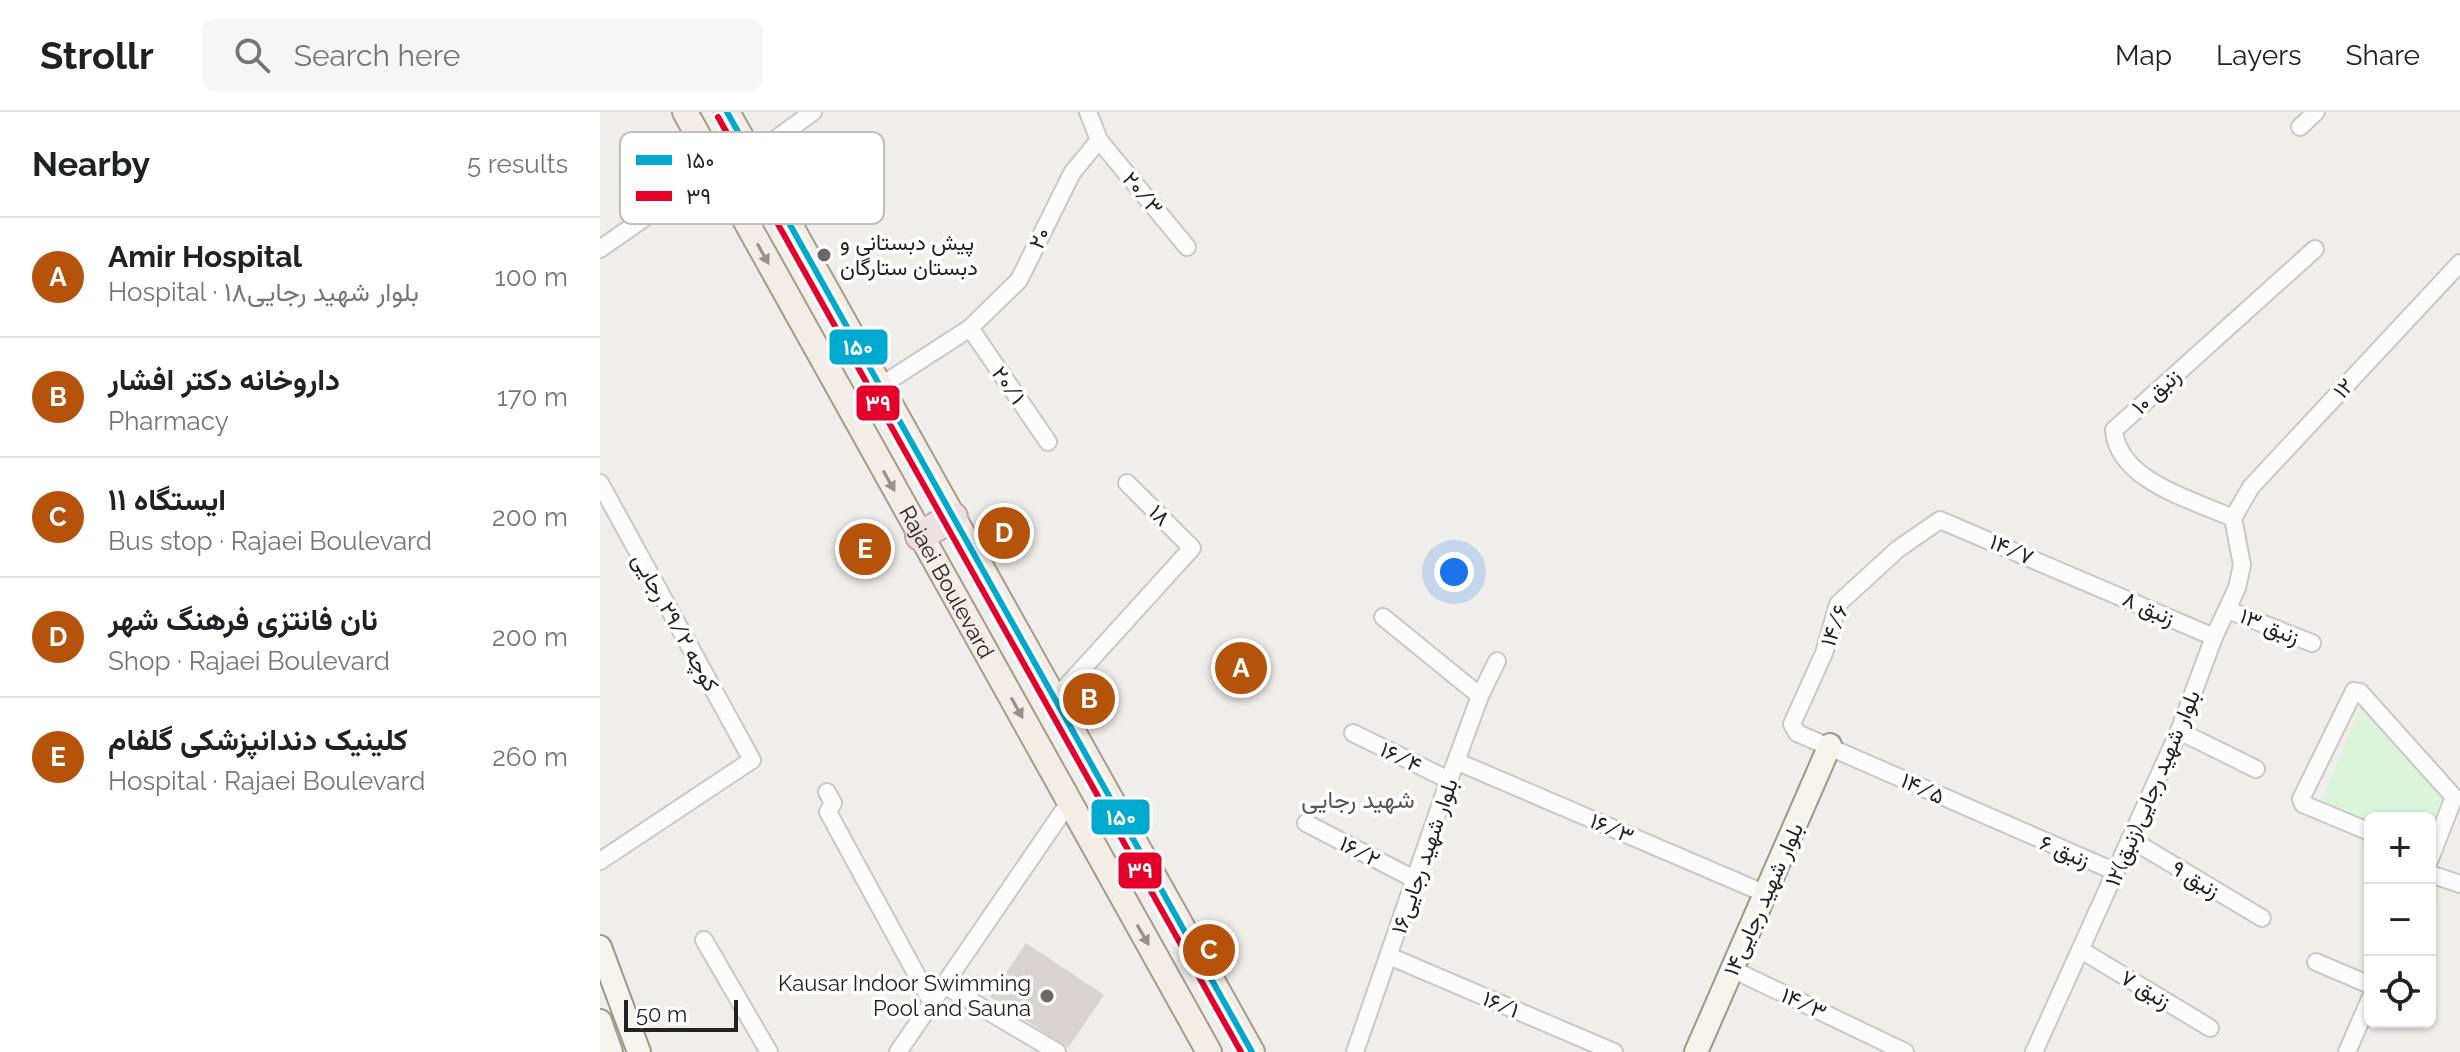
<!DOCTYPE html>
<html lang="en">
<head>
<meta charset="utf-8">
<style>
  :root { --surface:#fff; --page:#f6f6f6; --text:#202124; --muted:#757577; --line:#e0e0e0; --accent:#b45309 }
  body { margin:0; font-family:Raleway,Vazirmatn,sans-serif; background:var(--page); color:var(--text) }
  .controls { position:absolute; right:24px; bottom:24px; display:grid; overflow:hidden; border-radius:12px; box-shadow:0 2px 6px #0004 }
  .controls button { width:72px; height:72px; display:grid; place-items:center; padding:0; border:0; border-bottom:2px solid var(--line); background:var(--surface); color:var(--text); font:40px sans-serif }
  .scale { position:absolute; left:24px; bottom:20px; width:114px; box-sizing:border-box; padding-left:8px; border:4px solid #222; border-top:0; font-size:22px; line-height:28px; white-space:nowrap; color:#222; -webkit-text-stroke:6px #fff; paint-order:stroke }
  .you { position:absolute; left:854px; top:460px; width:28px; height:28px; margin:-20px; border:6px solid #fff; border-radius:50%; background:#1a73e8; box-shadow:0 0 0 12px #1a73e833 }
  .badge { display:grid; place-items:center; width:52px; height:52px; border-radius:50%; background:var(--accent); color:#fff; font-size:26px; font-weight:700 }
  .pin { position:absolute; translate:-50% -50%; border:4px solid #fff; box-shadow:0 2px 8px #0006 }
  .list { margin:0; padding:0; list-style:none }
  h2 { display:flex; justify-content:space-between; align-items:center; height:104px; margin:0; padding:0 32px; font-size:34px }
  h2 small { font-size:26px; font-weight:400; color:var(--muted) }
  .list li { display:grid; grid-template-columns:52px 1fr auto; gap:24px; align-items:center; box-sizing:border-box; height:120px; padding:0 32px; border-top:2px solid var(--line) }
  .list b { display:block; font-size:30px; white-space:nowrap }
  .list p { margin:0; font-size:26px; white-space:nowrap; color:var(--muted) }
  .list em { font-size:26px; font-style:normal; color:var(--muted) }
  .icon { flex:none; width:44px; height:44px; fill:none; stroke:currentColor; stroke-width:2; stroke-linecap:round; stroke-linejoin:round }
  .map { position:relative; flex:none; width:1860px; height:940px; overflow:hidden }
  header { display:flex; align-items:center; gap:48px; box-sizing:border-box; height:112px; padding:0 40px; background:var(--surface); border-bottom:2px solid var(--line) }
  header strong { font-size:38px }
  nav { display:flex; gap:44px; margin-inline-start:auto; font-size:28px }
  .search { width:560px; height:72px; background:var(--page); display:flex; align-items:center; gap:20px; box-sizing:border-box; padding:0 28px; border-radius:12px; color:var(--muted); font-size:30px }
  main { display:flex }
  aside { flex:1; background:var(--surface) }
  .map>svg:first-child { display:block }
  .park { fill:#daf5da }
  .building { fill:#d7d4d2 }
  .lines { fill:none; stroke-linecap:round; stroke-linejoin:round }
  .street-casing { stroke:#c9c8c7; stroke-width:20 }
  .secondary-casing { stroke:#999a82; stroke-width:26 }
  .primary-casing { stroke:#a79c86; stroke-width:28 }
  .highway-casing { stroke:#c5a2ac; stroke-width:32 }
  .street { stroke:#fdfcfc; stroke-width:16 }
  .secondary { stroke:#f4f4ed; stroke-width:22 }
  .primary { stroke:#f3ede7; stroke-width:24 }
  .highway { stroke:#ece0e2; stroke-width:28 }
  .bus-1-casing { stroke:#fff; stroke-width:12 }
  .bus-2-casing { stroke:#fff; stroke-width:12 }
  .bus-1 { stroke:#00a9ce; stroke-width:6 }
  .bus-2 { stroke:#e4002b; stroke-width:6 }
  .oneway { fill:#95928e }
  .poi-dot { fill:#6a6968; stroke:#fff; stroke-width:3 }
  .labels { text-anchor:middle; stroke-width:7; stroke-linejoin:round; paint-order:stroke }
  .street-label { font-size:22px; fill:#222; stroke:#fff }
  .poi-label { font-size:22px; fill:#222; stroke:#fff; text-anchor:start }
  .neighbourhood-label { font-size:24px; fill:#555; stroke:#fff }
  .key { fill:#fff; stroke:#bdbdbd; stroke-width:2 }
  .key-label { font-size:22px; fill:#222 }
  .line-badge { stroke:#fff; stroke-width:3 }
  .badge-label { font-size:22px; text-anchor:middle; font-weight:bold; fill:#fff }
</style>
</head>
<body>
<header>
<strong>Strollr</strong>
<div class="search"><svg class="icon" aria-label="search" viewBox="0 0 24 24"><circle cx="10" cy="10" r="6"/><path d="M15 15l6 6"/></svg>Search here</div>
<nav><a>Map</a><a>Layers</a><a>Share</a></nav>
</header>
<main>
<aside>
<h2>Nearby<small>5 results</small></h2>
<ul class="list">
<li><span class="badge">A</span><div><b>Amir Hospital</b><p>Hospital · بلوار شهید رجایی۱۸</p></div><em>100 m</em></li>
<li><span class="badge">B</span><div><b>داروخانه دکتر افشار</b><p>Pharmacy</p></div><em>170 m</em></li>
<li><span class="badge">C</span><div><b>ایستگاه ۱۱</b><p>Bus stop · Rajaei Boulevard</p></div><em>200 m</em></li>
<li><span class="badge">D</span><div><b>نان فانتزی فرهنگ شهر</b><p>Shop · Rajaei Boulevard</p></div><em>200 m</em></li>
<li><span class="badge">E</span><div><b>کلینیک دندانپزشکی گلفام</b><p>Hospital · Rajaei Boulevard</p></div><em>260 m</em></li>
</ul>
</aside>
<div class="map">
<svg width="1860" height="940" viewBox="0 0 1860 940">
  <rect width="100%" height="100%" fill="#f0eeeb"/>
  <path class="park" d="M1760 596 1848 682 1830 722V706H1770V710L1722 689Z"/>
  <path class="building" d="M426 831 504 883 468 936 390 885Z"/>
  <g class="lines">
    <defs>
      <g id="street">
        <path d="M488 0 499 28 587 135"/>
        <path d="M1700 15 1716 0"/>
        <path d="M152 44 213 0"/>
        <path d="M0 137 116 56"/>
        <path d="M370 216 448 330"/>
        <path d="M279 275 370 216 419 168 472 61 499 28"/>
        <path d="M0 371 152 648 0 749"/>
        <path d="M1633 406C1593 388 1518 369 1514 318L1715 137"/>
        <path d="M1633 406 1651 375 1860 151"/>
        <path d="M1628 498 1712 531"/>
        <path d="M783 505 880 584"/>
        <path d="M455 587 592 436 527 371"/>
        <path d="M1579 619 1656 657"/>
        <path d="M753 621 849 668"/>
        <path d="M858 650 1166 782"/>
        <path d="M227 680 233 691 228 700 332 891"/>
        <path d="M706 711 814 767"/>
        <path d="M1770 720 1703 692 1701 687 1754 579 1760 580 1854 685"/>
        <path d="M1530 727 1662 806"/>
        <path d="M1830 747 1854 685"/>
        <path d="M1516 760 1197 621 1192 612 1224 541 1238 492 1298 437 1340 408 1614 525"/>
        <path d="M1830 762 1860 772"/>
        <path d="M104 828 169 940"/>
        <path d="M1481 838 1610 916"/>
        <path d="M789 844 1014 940"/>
        <path d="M1716 850 1770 873"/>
        <path d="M1132 857 1305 940"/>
        <path d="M344 873 457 940"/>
        <path d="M298 940 470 689"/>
        <path d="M755 940 849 668 880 584 897 549"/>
        <path d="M1434 940 1579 619 1614 525 1637 476 1642 453 1633 406"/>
        <path d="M1747 940 1770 887"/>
      </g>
      <g id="secondary">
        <path d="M0 835 39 940"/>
        <path d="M0 909 11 940"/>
        <path d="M1096 940 1230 633"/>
      </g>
      <g id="primary">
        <path id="s1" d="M85 0 609 940"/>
        <path d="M127 0 652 940"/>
      </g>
      <path id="highway" d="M320 424 353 405"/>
    </defs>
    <use href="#street" class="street-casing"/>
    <use href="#secondary" class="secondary-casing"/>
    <use href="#primary" class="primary-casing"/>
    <use href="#highway" class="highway-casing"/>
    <use href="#street" class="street"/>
    <use href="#secondary" class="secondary"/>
    <use href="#primary" class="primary"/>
    <use href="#highway" class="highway"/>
    <defs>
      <path id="bus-1" d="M127 0 652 940"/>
      <path id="bus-2" d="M118 5 641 940"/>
    </defs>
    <use href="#bus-1" class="bus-1-casing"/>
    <use href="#bus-2" class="bus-2-casing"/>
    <use href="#bus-1" class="bus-1"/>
    <use href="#bus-2" class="bus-2"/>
  </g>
  <defs><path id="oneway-solid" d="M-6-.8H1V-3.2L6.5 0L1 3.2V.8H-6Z" transform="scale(2)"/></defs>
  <g class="oneway">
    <use href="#oneway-solid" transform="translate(163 142) rotate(61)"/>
    <use href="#oneway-solid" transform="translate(289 369) rotate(61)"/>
    <use href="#oneway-solid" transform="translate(417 596) rotate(61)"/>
    <use href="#oneway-solid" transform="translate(543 823) rotate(60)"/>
  </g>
  <g class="poi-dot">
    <circle cx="224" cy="143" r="8"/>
    <circle cx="447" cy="884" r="8"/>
  </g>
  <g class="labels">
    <g class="street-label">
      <text transform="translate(543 81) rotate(50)" y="8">۲۰/۳</text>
      <text transform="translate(439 126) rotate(-65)" y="8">۲۰</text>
      <text transform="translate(409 273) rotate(55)" y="8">۲۰/۱</text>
      <text transform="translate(1743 276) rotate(-47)" y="8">۱۲</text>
      <text transform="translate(1556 279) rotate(-42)" y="8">زنبق ۱۰</text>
      <text transform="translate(560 403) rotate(45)" y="8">۱۸</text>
      <text transform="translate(1412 437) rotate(23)" y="8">۱۴/۷</text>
      <text dy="8" stroke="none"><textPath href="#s1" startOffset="538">Rajaei Boulevard</textPath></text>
      <text transform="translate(1549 496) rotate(24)" y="8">زنبق ۸</text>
      <text transform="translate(76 510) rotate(61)" y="8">کوچه ۲۹/۲ رجایی</text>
      <text transform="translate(1234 513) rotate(-70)" y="8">۱۴/۶</text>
      <text transform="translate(1670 514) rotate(22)" y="8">زنبق ۱۳</text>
      <text transform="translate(801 645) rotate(26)" y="8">۱۶/۴</text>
      <text transform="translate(1323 676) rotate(25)" y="8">۱۴/۵</text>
      <text transform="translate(1552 676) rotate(-67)" y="8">۱۲بلوار شهید رجایی(زنبق)</text>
      <text transform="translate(1012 716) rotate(23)" y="8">۱۶/۳</text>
      <text transform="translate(760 739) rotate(27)" y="8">۱۶/۲</text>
      <text transform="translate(1465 739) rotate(23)" y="8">زنبق ۶</text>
      <text transform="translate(824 744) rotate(-71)" y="8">بلوار شهید رجایی۱۶</text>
      <text transform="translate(1596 767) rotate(31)" y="8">زنبق ۹</text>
      <text transform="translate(1163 787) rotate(-66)" y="8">بلوار شهید رجایی۱۴</text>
      <text transform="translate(1546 877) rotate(31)" y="8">زنبق ۷</text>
      <text transform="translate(1204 891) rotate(25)" y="8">۱۴/۳</text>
      <text transform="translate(901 892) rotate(23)" y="8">۱۶/۱</text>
    </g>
    <g class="poi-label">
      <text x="240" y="138">پیش دبستانی و<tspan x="240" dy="25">دبستان ستارگان</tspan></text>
      <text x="431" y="879" text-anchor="end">Kausar Indoor Swimming<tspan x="431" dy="25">Pool and Sauna</tspan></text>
    </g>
    <g class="neighbourhood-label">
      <text x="758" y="696">شهید رجایی</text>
    </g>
  </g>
  <rect x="20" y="20" width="264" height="92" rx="12" class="key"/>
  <rect x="36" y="43" width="36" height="10" fill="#00a9ce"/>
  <rect x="36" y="79" width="36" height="10" fill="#e4002b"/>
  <g class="key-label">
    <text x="86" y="56">۱۵۰</text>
    <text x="86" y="92">۳۹</text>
  </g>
  <g class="line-badge">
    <rect x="228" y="216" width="61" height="38" rx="8" fill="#00a9ce"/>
    <rect x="255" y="272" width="46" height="38" rx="8" fill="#e4002b"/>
    <rect x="490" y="686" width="61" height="38" rx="8" fill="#00a9ce"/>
    <rect x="517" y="739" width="46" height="39" rx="8" fill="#e4002b"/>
  </g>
  <g class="badge-label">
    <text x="258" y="243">۱۵۰</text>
    <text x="278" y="299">۳۹</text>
    <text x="521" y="713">۱۵۰</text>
    <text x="540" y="766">۳۹</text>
  </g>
</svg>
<div class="controls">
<button>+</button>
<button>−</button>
<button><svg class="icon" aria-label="locate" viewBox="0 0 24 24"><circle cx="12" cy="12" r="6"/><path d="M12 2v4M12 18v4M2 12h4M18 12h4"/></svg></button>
</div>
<div class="scale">50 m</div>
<div class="you"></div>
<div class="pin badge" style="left:641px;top:556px">A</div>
<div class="pin badge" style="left:489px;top:587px">B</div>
<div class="pin badge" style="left:609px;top:838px">C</div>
<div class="pin badge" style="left:404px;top:421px">D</div>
<div class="pin badge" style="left:265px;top:437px">E</div>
</div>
</main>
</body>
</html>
